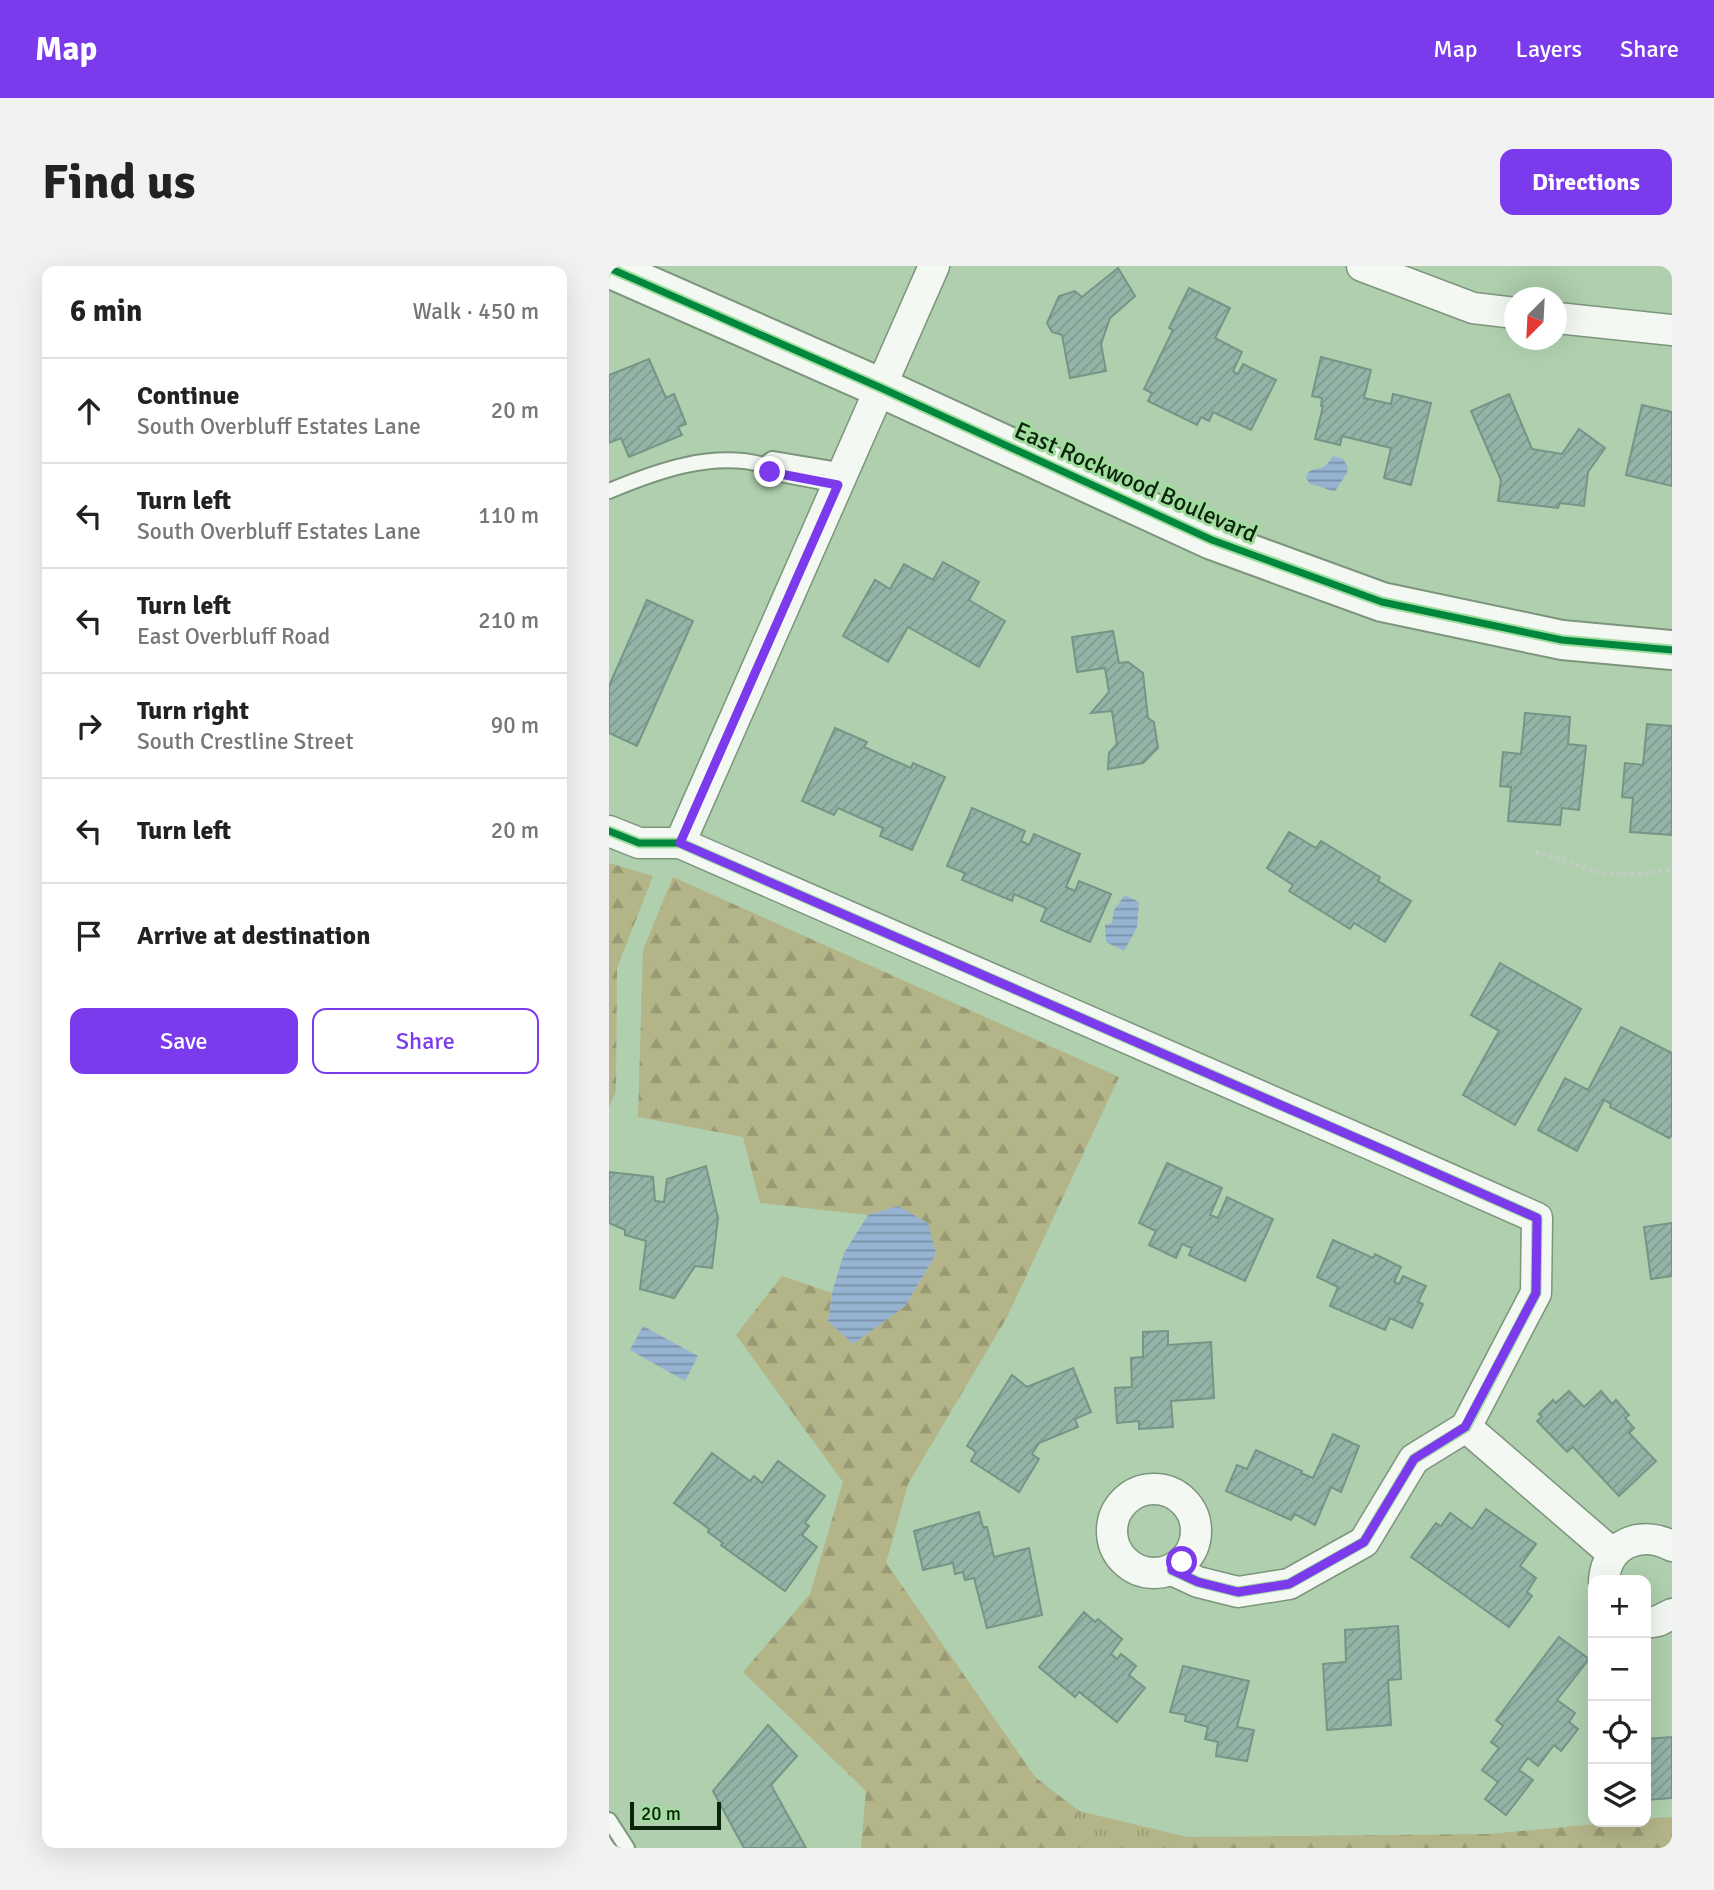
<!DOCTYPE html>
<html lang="en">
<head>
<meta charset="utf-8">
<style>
  :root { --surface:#fff; --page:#f2f2f2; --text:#222; --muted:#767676; --line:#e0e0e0; --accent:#7c3aed }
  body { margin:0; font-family:Signika,sans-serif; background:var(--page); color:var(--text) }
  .controls { position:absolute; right:21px; bottom:21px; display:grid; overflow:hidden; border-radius:14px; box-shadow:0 7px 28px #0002 }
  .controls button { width:63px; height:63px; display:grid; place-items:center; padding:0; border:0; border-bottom:2px solid var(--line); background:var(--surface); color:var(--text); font:35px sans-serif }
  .compass { position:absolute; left:895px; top:21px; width:63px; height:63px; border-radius:50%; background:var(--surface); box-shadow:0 7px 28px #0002; rotate:204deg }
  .scale { position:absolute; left:21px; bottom:18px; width:91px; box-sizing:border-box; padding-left:7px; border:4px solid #0b220b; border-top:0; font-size:19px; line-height:24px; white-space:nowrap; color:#0b220b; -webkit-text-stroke:5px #a2dda0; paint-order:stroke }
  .stop { position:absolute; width:21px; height:21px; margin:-16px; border:5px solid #7c3aed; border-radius:50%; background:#fff }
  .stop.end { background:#7c3aed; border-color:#fff; box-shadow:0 2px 7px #0008 }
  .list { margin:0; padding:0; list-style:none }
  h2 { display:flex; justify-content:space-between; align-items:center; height:91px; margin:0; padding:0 28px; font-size:30px }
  h2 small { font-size:23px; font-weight:400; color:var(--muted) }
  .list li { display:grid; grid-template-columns:46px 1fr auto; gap:21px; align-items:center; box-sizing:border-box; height:105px; padding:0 28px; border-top:2px solid var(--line) }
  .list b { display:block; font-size:26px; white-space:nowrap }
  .list p { margin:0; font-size:23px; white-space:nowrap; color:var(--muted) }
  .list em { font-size:23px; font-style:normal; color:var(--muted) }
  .actions { display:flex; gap:14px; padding:21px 28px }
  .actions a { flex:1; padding:16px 0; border:2px solid var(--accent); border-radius:14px; text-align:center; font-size:24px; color:var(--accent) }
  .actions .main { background:var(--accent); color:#fff }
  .icon { flex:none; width:38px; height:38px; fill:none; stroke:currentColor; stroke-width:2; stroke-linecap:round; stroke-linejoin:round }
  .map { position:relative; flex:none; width:1063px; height:1582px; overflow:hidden; border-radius:14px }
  header { display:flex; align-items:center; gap:42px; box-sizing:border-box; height:98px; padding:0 35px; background:var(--accent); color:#fff }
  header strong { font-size:33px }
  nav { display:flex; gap:38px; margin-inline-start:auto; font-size:24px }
  .intro { display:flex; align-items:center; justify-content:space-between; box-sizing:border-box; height:168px; padding:0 42px }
  h1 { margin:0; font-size:49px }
  .button { padding:18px 32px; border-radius:14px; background:var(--accent); color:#fff; font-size:24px; font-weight:700 }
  main { display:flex; gap:42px; padding:0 42px }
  aside { flex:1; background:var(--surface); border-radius:14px; box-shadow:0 7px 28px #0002 }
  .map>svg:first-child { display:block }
  .grass { fill:url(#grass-tufts) }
  .forest { fill:url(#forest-firs) }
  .water { fill:url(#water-rules) }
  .building { fill:url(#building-hatch); stroke:#759587; stroke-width:2 }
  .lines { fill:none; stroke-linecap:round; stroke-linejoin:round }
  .lane-casing { stroke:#7c957c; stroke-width:18 }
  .street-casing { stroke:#7c957c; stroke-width:33 }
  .secondary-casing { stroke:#7c957c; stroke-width:42 }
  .path { stroke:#c2ccc2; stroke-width:4.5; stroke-dasharray:3.5 3.5; stroke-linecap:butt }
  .lane { stroke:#f3f8f3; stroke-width:14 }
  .street { stroke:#f3f8f3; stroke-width:30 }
  .secondary { stroke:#f3f8f3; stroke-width:38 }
  .cycleway-casing { stroke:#a2dda0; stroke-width:11 }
  .cycleway { stroke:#00873e; stroke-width:7 }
  .route { stroke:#7c3aed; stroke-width:9 }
  .labels { text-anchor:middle; stroke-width:6; stroke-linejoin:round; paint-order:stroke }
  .street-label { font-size:24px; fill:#0b220b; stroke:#a2dda0 }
</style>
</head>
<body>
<header>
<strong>Map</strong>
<nav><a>Map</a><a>Layers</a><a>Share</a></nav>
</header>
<div class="intro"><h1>Find us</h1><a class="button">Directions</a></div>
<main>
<aside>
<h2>6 min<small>Walk · 450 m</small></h2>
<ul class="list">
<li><svg class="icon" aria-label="ahead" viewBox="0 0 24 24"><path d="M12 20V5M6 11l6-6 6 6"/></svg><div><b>Continue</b><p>South Overbluff Estates Lane</p></div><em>20 m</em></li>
<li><svg class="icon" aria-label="left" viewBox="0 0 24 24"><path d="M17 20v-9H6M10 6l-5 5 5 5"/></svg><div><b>Turn left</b><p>South Overbluff Estates Lane</p></div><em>110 m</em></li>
<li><svg class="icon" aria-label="left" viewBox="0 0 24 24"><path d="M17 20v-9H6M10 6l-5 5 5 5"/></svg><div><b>Turn left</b><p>East Overbluff Road</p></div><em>210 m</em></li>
<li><svg class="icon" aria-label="right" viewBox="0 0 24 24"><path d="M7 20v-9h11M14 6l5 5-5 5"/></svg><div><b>Turn right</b><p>South Crestline Street</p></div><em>90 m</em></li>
<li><svg class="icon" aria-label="left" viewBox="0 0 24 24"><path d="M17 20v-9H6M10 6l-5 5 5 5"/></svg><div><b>Turn left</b></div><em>20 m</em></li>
<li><svg class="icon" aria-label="arrive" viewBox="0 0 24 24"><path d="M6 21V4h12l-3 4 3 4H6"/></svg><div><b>Arrive at destination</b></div></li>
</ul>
<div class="actions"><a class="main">Save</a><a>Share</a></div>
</aside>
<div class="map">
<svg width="1063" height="1582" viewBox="0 0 1063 1582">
  <defs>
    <pattern id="grass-tufts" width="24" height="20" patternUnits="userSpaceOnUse" patternTransform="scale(1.75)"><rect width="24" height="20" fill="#b3b488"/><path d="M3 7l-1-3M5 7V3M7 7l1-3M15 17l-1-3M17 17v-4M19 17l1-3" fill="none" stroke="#999a74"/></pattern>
    <pattern id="forest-firs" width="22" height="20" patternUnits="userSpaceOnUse" patternTransform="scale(1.75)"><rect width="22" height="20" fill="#b3b488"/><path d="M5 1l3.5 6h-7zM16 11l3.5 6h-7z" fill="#999a74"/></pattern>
    <pattern id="water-rules" width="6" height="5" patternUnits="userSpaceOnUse" patternTransform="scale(1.75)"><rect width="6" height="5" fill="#96b3d1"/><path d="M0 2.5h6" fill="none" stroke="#7991a8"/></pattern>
    <pattern id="building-hatch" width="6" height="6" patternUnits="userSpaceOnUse" patternTransform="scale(1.75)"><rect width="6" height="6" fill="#94b4a7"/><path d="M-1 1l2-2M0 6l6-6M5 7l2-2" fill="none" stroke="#7e9a8e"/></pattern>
  </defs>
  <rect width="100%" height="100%" fill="#afcfae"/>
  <path class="grass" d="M470 1545 578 1571 570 1582H460Z"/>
  <g class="forest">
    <path d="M0 597 44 610 8 702 7 825 0 841Z"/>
    <path d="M64 611 510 811 398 1051 299 1218 277 1297 426 1511 470 1545 460 1582H252L257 1525 134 1406 201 1328 234 1216 127 1069 173 1010 223 1027 219 1055 244 1078 296 1040 327 988 289 940 259 949 151 937 134 871 29 851 34 684Z"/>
    <path d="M1063 1551V1582H570L578 1571 880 1568 1010 1556H1037V1553Z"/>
  </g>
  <g class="water">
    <path d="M724 190 734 193 739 201 738 207 726 225C716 224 710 219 701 218L697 212C700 202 704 204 712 202 718 200 721 194 724 190Z"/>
    <path d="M516 629 530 636 528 661 515 685 497 676 496 659 503 657 505 644Z"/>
    <path d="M289 940 319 957 327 988 296 1040 244 1078 219 1055 223 1027 235 987 259 949Z"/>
    <path d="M34 1060 89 1090 76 1115 21 1084Z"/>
  </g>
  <g class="building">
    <path d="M509 2 526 30 501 52 492 78 497 105 461 112 453 69 443 66 438 57 450 30 466 25 473 31Z"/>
    <path d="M580 22 621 42 606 72 633 86 624 105 629 108 634 98 667 114 642 164 604 146 600 155 592 151 588 159 539 135 543 127 535 123 564 64 560 62Z"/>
    <path d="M712 91 762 104 755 132 782 138 784 128 822 137 802 219 775 212 782 182 733 170 731 179 706 173 714 140H712L713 132 703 130Z"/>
    <path d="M40 93 57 132 65 128 77 158 69 161 73 169 20 191 12 172 0 177V109Z"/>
    <path d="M900 128 923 183 953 188 970 163 996 182 979 206 975 240 951 237 949 242 889 235 892 214 862 145Z"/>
    <path d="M1033 139 1063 146V220L1017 209Z"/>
    <path d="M334 296 370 316 360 334 396 355 370 401 299 361 279 396 234 370 266 314 281 323 295 298 324 314Z"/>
    <path d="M38 334 84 355 28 480 0 467V420Z"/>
    <path d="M504 365 510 397 519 396 534 407 539 452 545 456 549 482 534 497 499 503 500 487 508 478 503 445 482 447 500 426 496 402 468 406 463 371Z"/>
    <path d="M916 447 961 451 959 478 977 480 970 544 953 542 951 559 899 555 902 521 891 520 894 486 912 488Z"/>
    <path d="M1038 458 1063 460V569L1021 566 1024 532 1013 531 1016 497 1034 499Z"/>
    <path d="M226 462 258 476 255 481 302 502 304 497 336 511 303 584 271 570 274 562 229 542 225 549 193 535Z"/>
    <path d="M363 542 416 565 412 575 420 579 425 568 471 588 457 621 466 625 470 615 502 628 481 676 432 655 437 642 405 628 403 635 353 614 356 607 338 600Z"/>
    <path d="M680 566 707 582 712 575 771 611 769 615 802 635 776 676 745 657 741 663 680 625 684 619 658 602Z"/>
    <path d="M891 697 972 743 906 859 854 829 890 765 862 749Z"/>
    <path d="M1012 761 1063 787V869L1060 872 1001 841 1002 838 995 834 968 885 929 864 956 812 979 824Z"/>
    <path d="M558 897 613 922 601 949 609 952 618 931 664 953 636 1015 580 989 583 982 573 978 567 992 540 979 547 965 530 957Z"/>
    <path d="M97 900 109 952 103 1002 86 1000 65 1032 31 1023 37 975 16 969V964L0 957V906L44 911 46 935 55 936 58 913Z"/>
    <path d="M1063 957V1010L1042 1013 1035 961Z"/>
    <path d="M724 974 764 992 766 988 792 1001 785 1016 790 1018 794 1010 817 1020 809 1036 814 1038 803 1062 781 1052 776 1064 721 1040 729 1021 708 1011Z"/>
    <path d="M559 1065V1079L602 1076 605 1132 562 1135 564 1161 530 1163V1155L508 1157 506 1122 523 1121 522 1092 534 1091V1066Z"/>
    <path d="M464 1102 482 1146 466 1153 469 1161 430 1177 423 1188 430 1193 410 1226 362 1195 367 1186 358 1180 403 1109 418 1121Z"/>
    <path d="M960 1125 975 1141 992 1125 1003 1138 1007 1134 1020 1149 1016 1152 1025 1162 1020 1167 1047 1195 1010 1230 964 1181 958 1186 928 1155 933 1151 930 1148 944 1134 947 1137Z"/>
    <path d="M724 1168 750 1180 732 1226 722 1221 706 1259 686 1248 682 1254 617 1225 628 1199 638 1203 647 1184 693 1205 692 1207 704 1212Z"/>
    <path d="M103 1187 141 1215 145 1210 153 1217 169 1195 216 1230 196 1257 200 1260 193 1269 208 1281 176 1325 112 1279 114 1277 99 1266 100 1263 65 1237Z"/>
    <path d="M877 1243 927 1278 911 1300 927 1312 918 1326 923 1330 900 1361 802 1291 827 1257 832 1260 841 1247 863 1263Z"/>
    <path d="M370 1246 374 1261H378L385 1291 420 1282 433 1349 378 1362 365 1312 356 1314 354 1306 346 1308 344 1297 314 1304 305 1265Z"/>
    <path d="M475 1346 486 1356 489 1353 513 1373 502 1388 508 1393 512 1388 527 1400 520 1409 536 1422 508 1456 470 1426 466 1431 430 1401Z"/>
    <path d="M789 1360 792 1413 779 1414 782 1459 718 1464 714 1398 737 1396 736 1364Z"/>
    <path d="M950 1371 980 1393 948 1434 966 1447 960 1456 969 1463 952 1485 945 1479 929 1500 919 1492 910 1504 924 1514 897 1549 876 1533 889 1516 873 1504 890 1482 882 1476 894 1460 887 1454Z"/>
    <path d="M574 1400 640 1415 628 1461 645 1464 638 1495 607 1490 609 1476 596 1473 599 1461 576 1455 577 1449 561 1446Z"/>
    <path d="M159 1459 188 1490 162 1519 197 1582H135L104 1525Z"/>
    <path d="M1063 1471V1532L1037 1534V1473Z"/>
  </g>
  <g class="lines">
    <defs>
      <g id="lane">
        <path d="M229 219 161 206 155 199 163 193 235 205"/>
        <path d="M0 225C48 205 103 185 155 199"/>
        <path d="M0 1554 18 1582"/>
      </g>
      <g id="street">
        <path d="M753 0 864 42 906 47"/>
        <path d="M948 52 1063 64"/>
        <path d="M0 565 30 577H71C356 702 643 825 928 952L927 1027 857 1161 805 1193 755 1276 680 1318 629 1326 589 1316 563 1304"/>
        <path d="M71 577 325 0"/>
        <path d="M857 1161 1004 1288"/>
        <circle cx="545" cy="1265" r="42"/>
        <path d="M995 1314C998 1277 1032 1264 1063 1280"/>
        <path d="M1037 1357 1049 1355 1063 1348"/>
      </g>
      <path id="secondary" d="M0 2 270 121 603 274 773 336 953 374 1063 384"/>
    </defs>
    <use href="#lane" class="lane-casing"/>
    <use href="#street" class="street-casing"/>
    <use href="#secondary" class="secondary-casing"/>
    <path class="path" d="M927 586 989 606 1026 608 1063 604"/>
    <use href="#lane" class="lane"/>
    <use href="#street" class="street"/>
    <use href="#secondary" class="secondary"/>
    <defs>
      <g id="cycleway">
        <path d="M0 2 270 121 603 274 773 336 953 374 1063 384"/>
        <path d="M0 565 30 577H71C356 702 643 825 928 952L927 1027 857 1161 805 1193 755 1276 680 1318 629 1326 589 1316 563 1304"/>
      </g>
    </defs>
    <use href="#cycleway" class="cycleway-casing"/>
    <use href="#cycleway" class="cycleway"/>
  </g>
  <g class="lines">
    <path class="route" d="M161 206 229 219 71 577C356 702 643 825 928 952L927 1027 856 1161 805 1193 755 1276 680 1318 629 1326 589 1316 563 1304 573 1296"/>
  </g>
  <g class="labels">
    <g class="street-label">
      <text transform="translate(527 216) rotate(24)" y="8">East Rockwood Boulevard</text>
    </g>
  </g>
</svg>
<div class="controls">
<button>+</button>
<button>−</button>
<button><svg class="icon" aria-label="locate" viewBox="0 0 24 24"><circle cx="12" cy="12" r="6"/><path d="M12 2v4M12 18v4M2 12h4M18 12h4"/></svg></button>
<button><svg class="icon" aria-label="layers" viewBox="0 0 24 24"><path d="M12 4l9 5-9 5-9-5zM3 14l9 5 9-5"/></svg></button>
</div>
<svg class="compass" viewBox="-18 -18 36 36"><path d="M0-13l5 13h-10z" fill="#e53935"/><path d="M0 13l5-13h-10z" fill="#767676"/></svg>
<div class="scale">20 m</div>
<div class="stop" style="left:573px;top:1296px"></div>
<div class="stop end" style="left:161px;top:206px"></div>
</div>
</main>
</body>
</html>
